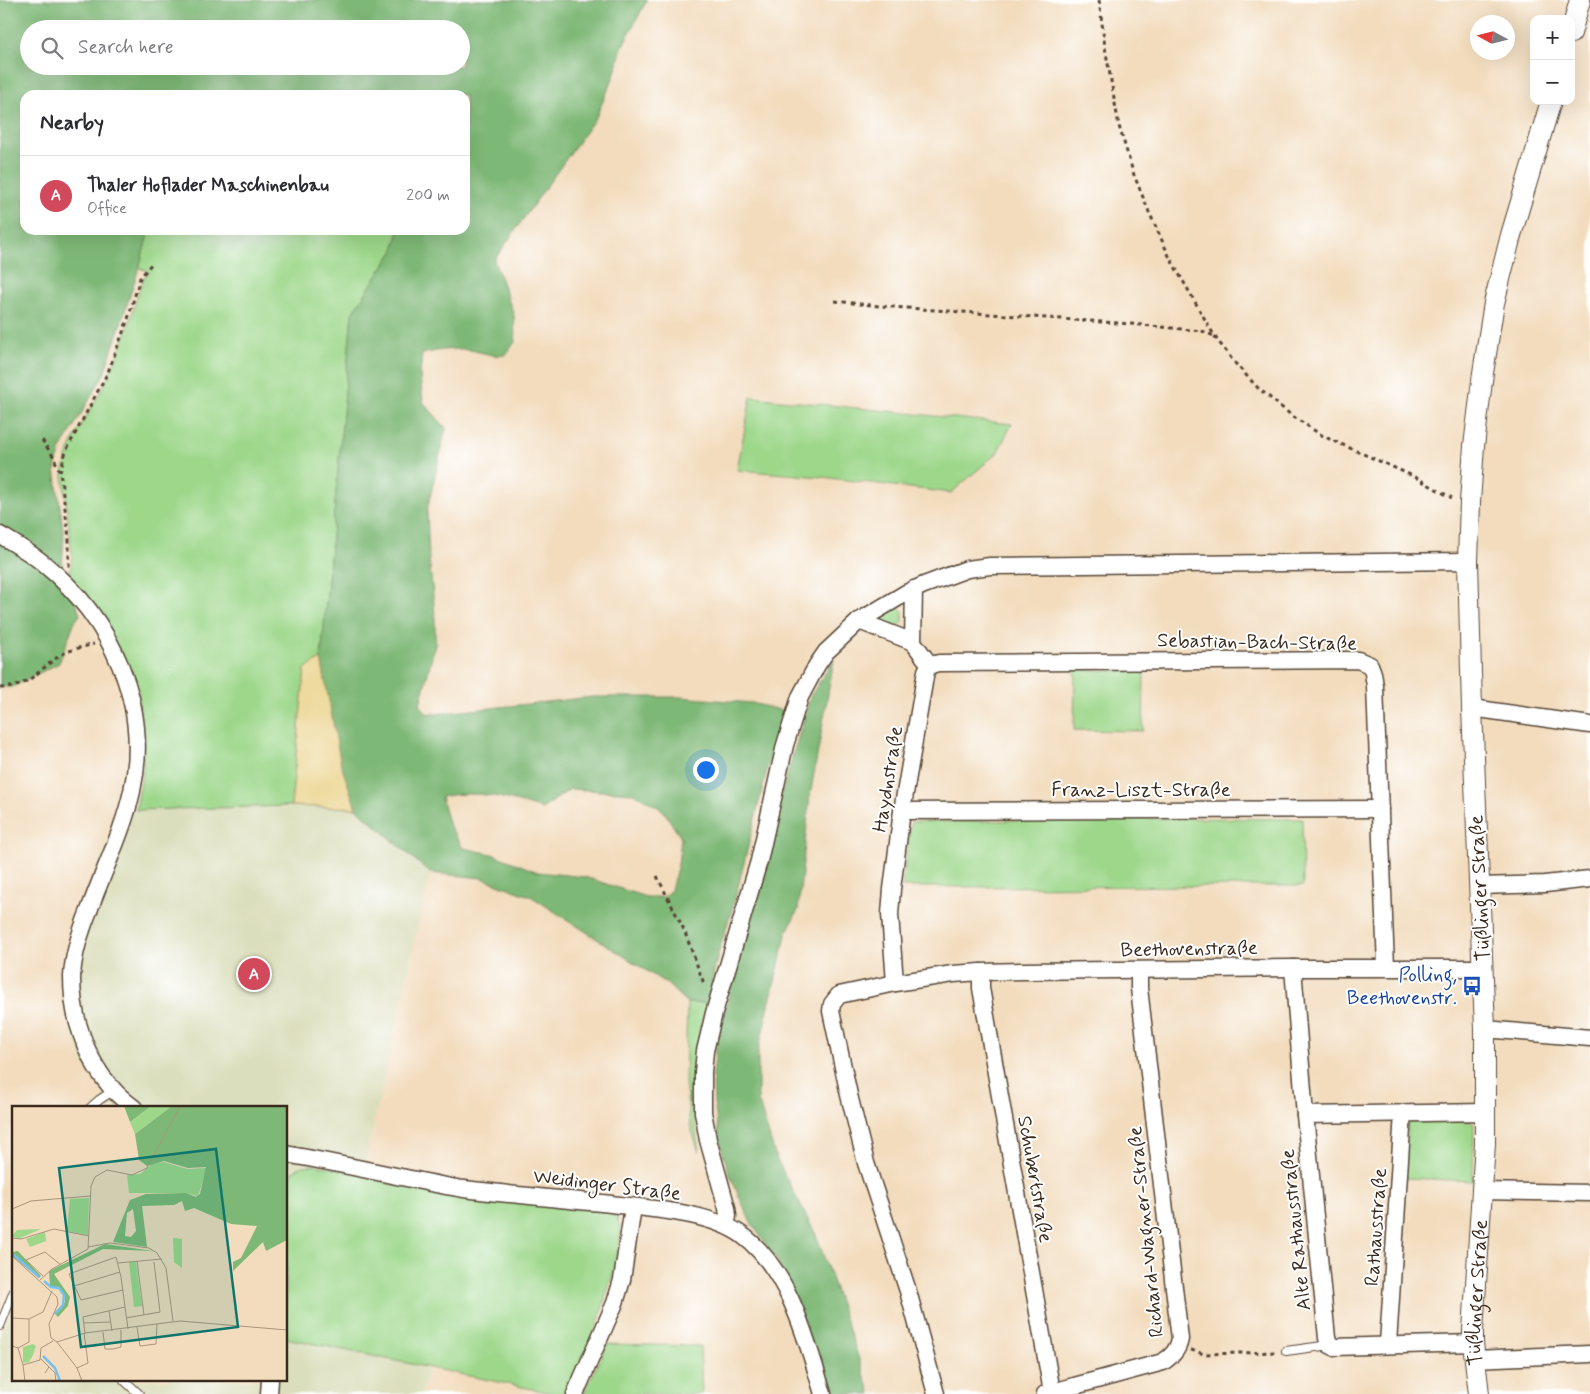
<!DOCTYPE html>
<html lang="en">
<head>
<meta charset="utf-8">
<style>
  :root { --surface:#fff; --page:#f7f7f7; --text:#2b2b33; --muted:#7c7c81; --line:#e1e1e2; --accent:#d1495b }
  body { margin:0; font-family:Mynerve,sans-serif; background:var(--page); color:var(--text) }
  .controls { position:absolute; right:15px; top:15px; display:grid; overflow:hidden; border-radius:10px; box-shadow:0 5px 20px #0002 }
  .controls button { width:45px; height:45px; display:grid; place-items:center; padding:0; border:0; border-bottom:1px solid var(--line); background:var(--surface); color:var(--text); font:25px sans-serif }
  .compass { position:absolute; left:1470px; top:15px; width:45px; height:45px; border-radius:50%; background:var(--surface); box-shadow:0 5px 20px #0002; rotate:277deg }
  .you { position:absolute; left:705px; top:769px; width:18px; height:18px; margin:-12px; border:4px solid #fff; border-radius:50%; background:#1a73e8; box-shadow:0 0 0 8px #1a73e833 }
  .badge { display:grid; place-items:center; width:32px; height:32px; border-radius:50%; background:var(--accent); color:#fff; font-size:16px; font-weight:700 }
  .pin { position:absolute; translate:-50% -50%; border:2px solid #fff; box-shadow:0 1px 5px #0006 }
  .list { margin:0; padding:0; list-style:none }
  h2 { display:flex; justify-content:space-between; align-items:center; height:65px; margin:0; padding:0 20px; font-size:21px }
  h2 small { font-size:16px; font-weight:400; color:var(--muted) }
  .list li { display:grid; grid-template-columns:32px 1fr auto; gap:15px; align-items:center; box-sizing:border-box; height:80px; padding:0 20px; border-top:1px solid var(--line) }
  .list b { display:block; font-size:19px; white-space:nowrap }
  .list p { margin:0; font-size:16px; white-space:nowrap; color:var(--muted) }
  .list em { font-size:16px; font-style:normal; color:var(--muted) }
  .icon { flex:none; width:28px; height:28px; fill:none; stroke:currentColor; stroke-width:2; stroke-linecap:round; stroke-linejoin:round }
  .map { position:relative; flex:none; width:1590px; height:1394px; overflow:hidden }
  .search { position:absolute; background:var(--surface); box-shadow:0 5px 20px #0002; left:20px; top:20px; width:450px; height:55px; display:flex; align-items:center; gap:12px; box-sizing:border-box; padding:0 18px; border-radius:28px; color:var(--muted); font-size:19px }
  .panel { position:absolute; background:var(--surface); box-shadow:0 5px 20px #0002; left:20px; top:90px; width:450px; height:145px; border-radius:15px }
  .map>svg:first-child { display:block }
  .built { fill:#dbdebc }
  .green { fill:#9dd78a; stroke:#6c8054 }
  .forest { fill:#7eb876; stroke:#5c714a; fill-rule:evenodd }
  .sand { fill:#eeda9e; stroke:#94825e }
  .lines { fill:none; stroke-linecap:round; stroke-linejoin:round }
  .service-casing { stroke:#564536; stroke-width:10 }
  .minor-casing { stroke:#564536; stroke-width:19 }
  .tertiary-casing { stroke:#564536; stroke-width:22 }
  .path { stroke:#564536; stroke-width:3; stroke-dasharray:4 4; stroke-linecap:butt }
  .service { stroke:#fff; stroke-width:8 }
  .minor { stroke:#fff; stroke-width:16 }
  .tertiary { stroke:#fff; stroke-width:20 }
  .labels { text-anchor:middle; stroke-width:4; stroke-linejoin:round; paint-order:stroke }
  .street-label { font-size:20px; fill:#3b2a1e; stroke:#fff }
  .transit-label { font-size:20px; fill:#164399; stroke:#fff; text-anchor:end }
  .inset-river { fill:none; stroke:#77c0f0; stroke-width:2.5 }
  .inset-road { fill:none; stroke:#a9957d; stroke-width:1 }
  .view { fill:#0f766e; fill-opacity:0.15; stroke:#0f766e; stroke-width:2.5 }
  .inset-edge { fill:none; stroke:#3b2a1e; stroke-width:2.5 }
</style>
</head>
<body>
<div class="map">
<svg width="1590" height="1394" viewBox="0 0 1590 1394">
  <rect width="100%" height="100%" fill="#fff"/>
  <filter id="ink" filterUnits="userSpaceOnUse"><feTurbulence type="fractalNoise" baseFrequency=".02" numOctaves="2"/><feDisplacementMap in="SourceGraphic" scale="10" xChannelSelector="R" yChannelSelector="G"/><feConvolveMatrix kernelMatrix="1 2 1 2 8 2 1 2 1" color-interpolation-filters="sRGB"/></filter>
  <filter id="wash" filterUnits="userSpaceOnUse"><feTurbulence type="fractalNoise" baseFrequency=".0096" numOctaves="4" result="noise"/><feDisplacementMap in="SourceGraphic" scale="20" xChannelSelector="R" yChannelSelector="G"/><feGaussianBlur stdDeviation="1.12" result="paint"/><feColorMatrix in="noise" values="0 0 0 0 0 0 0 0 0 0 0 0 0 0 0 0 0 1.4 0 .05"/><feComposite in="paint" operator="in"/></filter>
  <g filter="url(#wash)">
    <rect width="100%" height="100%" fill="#f2dcbd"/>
    <g class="built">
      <path d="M291 806 356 808 430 873 362 1175 287 1182 286 1226V1108H98L109 1097 86 1067 77 1047 71 1028 66 961 69 942 120 810Z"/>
      <path d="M14 1300V1380H286V1338L428 1368 422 1394H0V1335Z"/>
    </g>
    <g class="green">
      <path d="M149 230H399L394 250 352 314 321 659 305 669 291 806 136 810 143 770V748L138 691 130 672 95 606 70 577 72 554 63 475C68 437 94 409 109 375 117 357 124 339 130 321 135 304 139 285 148 271L139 268Z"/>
      <path d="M751 397 1012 424 997 453 951 493 822 477 737 470Z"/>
      <path d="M898 606 903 611V621L898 627 882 623 881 615Z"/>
      <path d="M1075 670 1144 671 1143 731 1074 730Z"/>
      <path d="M1176 818 1302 819 1303 886 902 887 911 822Z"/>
      <path d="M687 1003H707C700 1034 694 1066 693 1099 693 1117 697 1135 699 1152L690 1125 685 1083Z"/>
      <path d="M1411 1121H1470L1474 1124 1473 1181 1405 1178 1407 1125Z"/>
      <path d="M315 1165 607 1211 617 1218 621 1229 617 1260 597 1326 565 1394H556L286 1338 287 1182C295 1167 298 1166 315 1165Z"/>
      <path d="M607 1344 700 1346 702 1394H584Z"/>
    </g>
    <g class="forest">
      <path d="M0 0H647L622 47 614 76 596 117 494 260 514 315 515 342 505 355C493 357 482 352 470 350 453 348 438 350 422 354L420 376 423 402 446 428 427 510 429 558 435 614V645L420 704 426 713 435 714 592 697H680L752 703 784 711 774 742 734 903 718 954 707 1003H687L667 984 532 897 482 878 430 873 356 808 341 765 321 659 352 314 394 250 399 230H465V95H25V230H149L139 268 104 374 61 449 55 469 64 537 62 566 58 583 76 603 80 615 74 623 59 663 12 687H0ZM29 29H461V66H29ZM570 789 634 793 663 810 681 838 678 864 671 890 663 897H646L585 877 538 872 492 854 463 848 448 823 441 797C478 789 506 798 542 809Z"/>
      <path d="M834 660 810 796 798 910 787 931 758 1051V1100L776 1158 817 1237 871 1394H829L779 1264 750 1221 729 1173 720 1143 714 1103 713 1075 717 1039 765 863 782 791 811 695Z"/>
    </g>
    <path class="sand" d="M321 659 341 765 356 808 291 806 305 669Z"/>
  </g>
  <g filter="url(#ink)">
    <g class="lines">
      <defs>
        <g id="service">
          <path d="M90 1108 99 1100 114 1090"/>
          <path d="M0 1326 14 1291"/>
          <path d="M1286 1351 1330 1345"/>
          <path d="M124 1380 139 1394"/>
        </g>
        <g id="minor">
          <path d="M0 535C15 544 31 553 44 564 111 618 151 705 132 791 123 832 104 869 90 908 81 930 73 953 72 977 72 997 75 1017 82 1036 92 1066 109 1090 134 1108"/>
          <path d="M859 621 913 642"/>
          <path d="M930 665 939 663 1358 660 1370 665 1373 673 1375 686 1386 967"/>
          <path d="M1472 708 1590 725"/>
          <path d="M902 811 1380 809"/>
          <path d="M1479 886 1545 884 1590 879"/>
          <path d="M1293 968 1305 1115 1327 1338 1330 1345 1334 1347 1473 1343"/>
          <path d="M981 972V988L1052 1392"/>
          <path d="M895 983 890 914 892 889 902 811 926 671 930 665 913 642 914 589"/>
          <path d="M1485 1029 1590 1038"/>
          <path d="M1305 1115 1485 1112"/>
          <path d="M286 1154C325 1161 363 1169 401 1177 422 1181 443 1186 464 1189 513 1195 562 1199 611 1204 650 1209 710 1212 742 1235 789 1269 807 1341 823 1394"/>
          <path d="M1482 1191 1590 1193"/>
          <path d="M726 1225 728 1216 727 1208 708 1140 703 1112V1072L705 1051 714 1013 759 861 785 745 800 697 817 665 826 652 859 621 906 593 924 585 967 569 990 566 1468 561"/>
          <path d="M1388 1344 1403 1113"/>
          <path d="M1475 1359 1590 1354"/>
          <path d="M269 1394 270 1380"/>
          <path d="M575 1394 615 1303 622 1280 633 1207"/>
          <path d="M936 1394 908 1291 866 1163 849 1095 831 1011 832 1004 839 995 895 983 953 974 981 972 1022 971 1293 968H1483"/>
          <path d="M1045 1394 1163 1362C1172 1356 1178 1350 1180 1339L1139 988V970"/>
        </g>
        <g id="tertiary">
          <path d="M1571 33 1580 0"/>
          <path id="s1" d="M1479 1394 1473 1343V1331L1485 1143V1029L1472 708 1468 561 1470 502 1474 446 1483 373 1494 303 1511 235 1551 101"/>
        </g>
      </defs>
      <use href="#service" class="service-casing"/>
      <use href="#minor" class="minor-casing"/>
      <use href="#tertiary" class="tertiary-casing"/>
      <g class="path">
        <path d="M1099 0 1105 47 1119 126 1134 175 1149 212 1170 258 1215 337 1234 362 1258 388 1291 415 1323 436 1415 477 1452 498"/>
        <path d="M835 301 879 306 1131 324 1202 331 1214 336"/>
        <path d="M42 440 53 456 60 472 69 537V567"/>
        <path d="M60 472 66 451 108 372 128 319 140 278 152 263"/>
        <path d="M0 688C30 688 38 669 61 655 71 649 83 647 94 644"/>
        <path d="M657 876 684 930 703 981 706 985"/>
        <path d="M1191 1350 1204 1354 1277 1352"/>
      </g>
      <use href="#service" class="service"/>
      <use href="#minor" class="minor"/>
      <use href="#tertiary" class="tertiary"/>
    </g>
  </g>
  <defs>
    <symbol id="bus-bare" viewBox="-9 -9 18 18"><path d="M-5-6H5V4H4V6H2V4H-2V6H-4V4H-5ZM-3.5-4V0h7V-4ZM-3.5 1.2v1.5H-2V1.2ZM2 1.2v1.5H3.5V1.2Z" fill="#1a4fb4" stroke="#fff" stroke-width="2.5" paint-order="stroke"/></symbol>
  </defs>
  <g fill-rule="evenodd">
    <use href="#bus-bare" x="1458" y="972" width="28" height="28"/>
  </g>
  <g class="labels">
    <g class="street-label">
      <text transform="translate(1257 641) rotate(1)" y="7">Sebastian-Bach-Straße</text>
      <text transform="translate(887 779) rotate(-81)" y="7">Haydnstraße</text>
      <text x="1141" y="796">Franz-Liszt-Straße</text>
      <text transform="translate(1479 888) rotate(-93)" y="7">Tüßlinger Straße</text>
      <text transform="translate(1189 948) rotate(-1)" y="7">Beethovenstraße</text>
      <text transform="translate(1036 1179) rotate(80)" y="7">Schubertstraße</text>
      <text transform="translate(607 1184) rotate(7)" y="7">Weidinger Straße</text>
      <text transform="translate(1375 1227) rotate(-86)" y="7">Rathausstraße</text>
      <text transform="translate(1295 1230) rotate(-96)" y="7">Alte Rathausstraße</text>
      <text transform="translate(1145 1232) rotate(-96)" y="7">Richard-Wagner-Straße</text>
      <text dy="7" stroke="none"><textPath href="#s1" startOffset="102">Tüßlinger Straße</textPath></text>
    </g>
    <g class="transit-label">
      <text x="1457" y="981">Polling,<tspan x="1457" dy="23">Beethovenstr.</tspan></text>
    </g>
  </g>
  <g transform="translate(12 1106)">
    <rect width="275" height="275" fill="#f2dcbd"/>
    <path d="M139 0H160L123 28 118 16ZM152 56 175 63 195 62 186 90 173 87H117L115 69 128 68 140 58ZM77 92 76 129 55 125 58 93ZM29 123 6 133 0 130 5 124ZM33 126 34 135 18 141 14 133ZM161 132 170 133V162L162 156ZM117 156H124L130 200 122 201ZM21 238 24 240 21 249 17 256 11 257V241Z" fill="#9dd78a"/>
    <path d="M112 0H139L118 16ZM160 0H275V134L254 145 251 136 221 165V156L229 152 245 120 219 118 182 102 173 105 170 95 162 99 130 100 135 141 101 136 118 94 134 88 174 87 184 91 188 88 194 61 176 62 152 55 135 60 127 54 123 28ZM121 103 124 125 119 131 113 130 115 107ZM93 138 141 145 91 143 42 168 58 191 56 200 46 211 42 207 53 196V191L48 182 38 180 37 165ZM6 145 29 170 27 172 0 150V146Z" fill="#7eb876" fill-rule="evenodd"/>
    <path class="inset-river" d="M2 149 27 171M32 175 39 181 47 182 52 189 51 199 43 208M31 250 43 262 48 275"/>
    <path class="inset-road" d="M0 103 19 95 78 90M0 132 9 133 42 123 77 130M76 141 98 137 137 142 145 147 154 162 161 215M0 150 45 191 46 198 37 218 39 232 45 236M125 155 132 209M106 157 150 153M31 170 14 154 33 146 49 159M28 174 40 163 76 143 79 80 83 71 95 64 120 69 135 62 168 0M62 180 108 166M111 184 69 194 57 168 104 151 109 171 116 223M97 205 100 225M0 212 17 213M114 212 148 206 142 156M17 213 31 206 40 185M72 217 98 216M125 221 128 240 144 238 145 218M91 226 93 243H101L109 241V224M73 227 71 211 113 201M45 236 73 227 168 215 275 224M45 236 65 262 70 275M0 240 6 242 17 236V213M6 242 11 259M29 253 37 261 33 267M11 259 28 254 29 242 41 235M11 259 13 275M37 261 43 267 44 275M65 262 76 257 72 227"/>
    <path class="view" d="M204 43 226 221 69 241 47 62Z"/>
    <rect width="275" height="275" class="inset-edge"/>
  </g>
</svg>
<div class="controls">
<button>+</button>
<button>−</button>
</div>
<svg class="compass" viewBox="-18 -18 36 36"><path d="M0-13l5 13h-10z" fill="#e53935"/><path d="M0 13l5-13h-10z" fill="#7c7c81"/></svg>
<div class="you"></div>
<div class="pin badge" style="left:254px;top:974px">A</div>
<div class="search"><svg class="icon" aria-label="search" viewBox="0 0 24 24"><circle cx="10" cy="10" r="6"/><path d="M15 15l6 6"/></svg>Search here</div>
<section class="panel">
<h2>Nearby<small></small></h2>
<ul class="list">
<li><span class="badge">A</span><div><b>Thaler Hoflader Maschinenbau</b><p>Office</p></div><em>200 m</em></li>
</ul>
</section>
</div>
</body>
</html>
